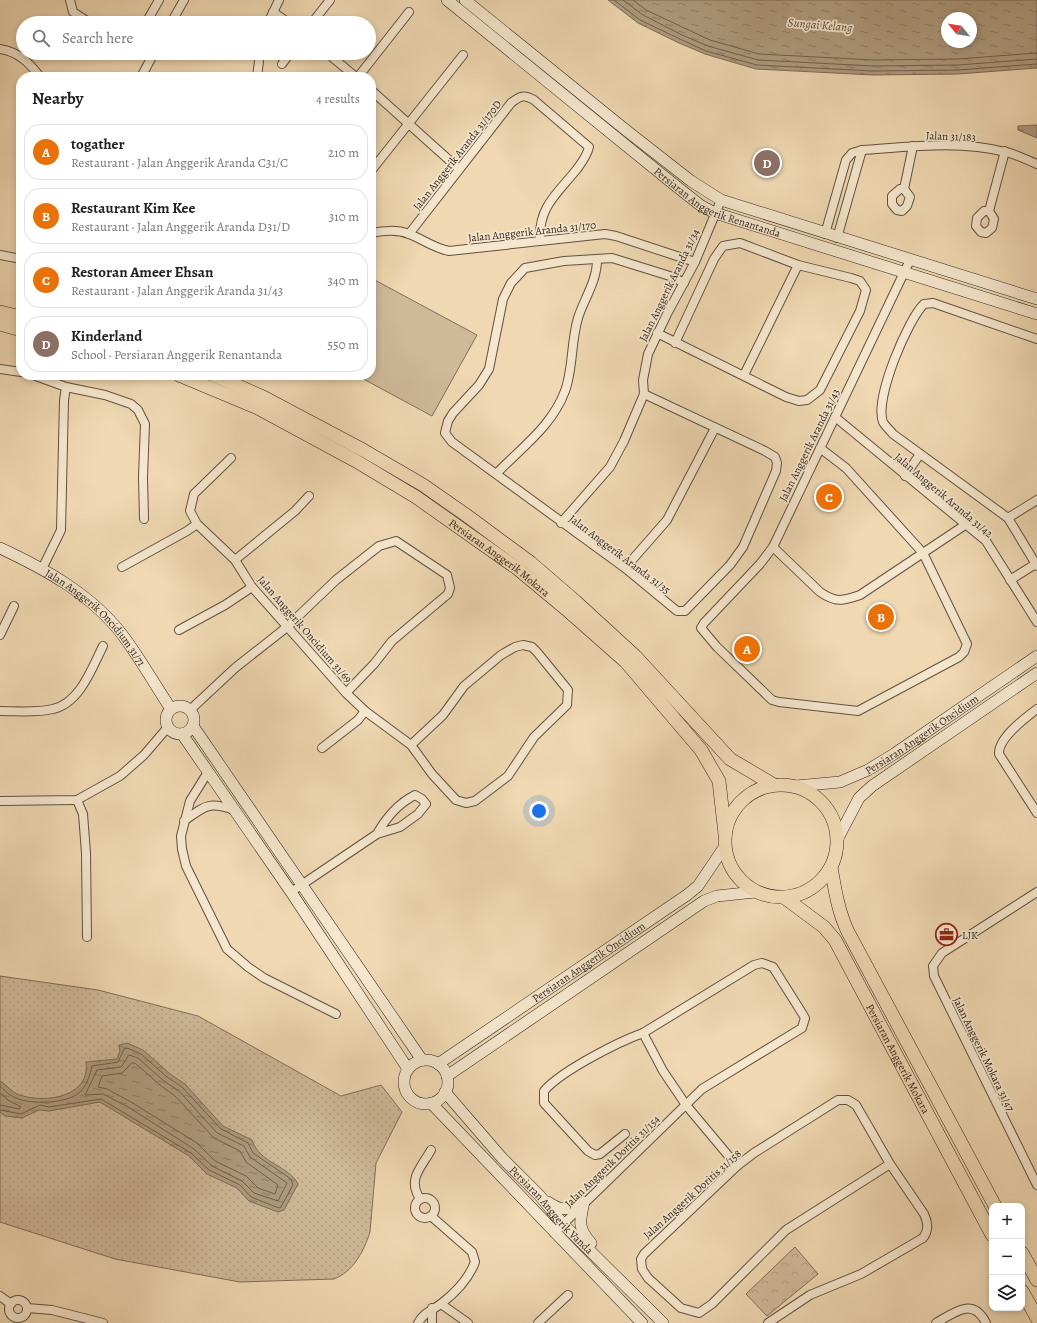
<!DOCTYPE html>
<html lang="en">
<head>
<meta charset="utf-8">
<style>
  :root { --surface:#fff; --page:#f2f2f2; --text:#202124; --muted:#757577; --line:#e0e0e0; --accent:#8f2418 }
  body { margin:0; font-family:Alegreya,serif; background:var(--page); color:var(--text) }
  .controls { position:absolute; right:12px; bottom:12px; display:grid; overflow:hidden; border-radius:8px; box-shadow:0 2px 6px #0003 }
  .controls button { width:36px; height:36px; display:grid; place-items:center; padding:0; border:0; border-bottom:1px solid var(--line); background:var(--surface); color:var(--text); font:20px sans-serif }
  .compass { position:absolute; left:941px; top:12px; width:36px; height:36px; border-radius:50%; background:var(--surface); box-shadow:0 2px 6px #0003; rotate:300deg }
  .you { position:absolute; left:539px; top:811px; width:14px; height:14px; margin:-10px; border:3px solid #fff; border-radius:50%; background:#1a73e8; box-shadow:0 0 0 6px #1a73e833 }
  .badge { display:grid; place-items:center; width:26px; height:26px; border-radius:50%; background:var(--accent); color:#fff; font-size:13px; font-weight:700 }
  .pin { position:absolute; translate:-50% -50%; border:2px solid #fff; box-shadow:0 1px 4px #0006 }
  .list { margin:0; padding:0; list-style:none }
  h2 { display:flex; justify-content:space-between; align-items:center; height:52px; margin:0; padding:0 16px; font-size:17px }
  h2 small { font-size:13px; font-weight:400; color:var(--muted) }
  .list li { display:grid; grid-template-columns:26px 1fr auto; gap:12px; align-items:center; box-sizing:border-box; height:56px; margin:0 8px 8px; padding:0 8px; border:1px solid var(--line); border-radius:16px }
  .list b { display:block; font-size:15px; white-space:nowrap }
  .list p { margin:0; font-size:13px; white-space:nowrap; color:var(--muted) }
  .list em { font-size:13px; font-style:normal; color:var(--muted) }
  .icon { flex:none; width:22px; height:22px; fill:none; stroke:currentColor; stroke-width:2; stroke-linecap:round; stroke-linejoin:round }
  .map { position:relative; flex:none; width:1037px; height:1323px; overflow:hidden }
  .search { position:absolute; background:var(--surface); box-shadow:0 2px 6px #0003; left:16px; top:16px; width:360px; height:44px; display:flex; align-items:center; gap:10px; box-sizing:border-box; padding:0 14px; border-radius:22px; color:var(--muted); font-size:15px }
  .panel { position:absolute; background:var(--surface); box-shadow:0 2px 6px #0003; left:16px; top:72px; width:360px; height:308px; border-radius:16px }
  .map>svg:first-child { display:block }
  .grass { fill:url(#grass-dots); stroke:#806e5b }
  .forest { fill:url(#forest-crowns); stroke:#806e5b }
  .pitch { fill:#cfb999; stroke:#806e5b }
  .water { fill:url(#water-ripples); stroke:#7d6b58; fill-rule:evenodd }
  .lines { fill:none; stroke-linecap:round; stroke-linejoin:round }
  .shore { stroke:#70604e; stroke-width:1 }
  .street-casing { stroke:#615142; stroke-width:10 }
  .secondary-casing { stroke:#32241d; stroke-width:12 }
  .primary-casing { stroke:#32241d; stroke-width:14 }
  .street { stroke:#f5e6cd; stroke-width:8 }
  .secondary { stroke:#f5e6cd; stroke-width:11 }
  .primary { stroke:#efd8b2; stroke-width:13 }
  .labels { text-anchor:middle; stroke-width:3.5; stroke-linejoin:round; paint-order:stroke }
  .street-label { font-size:11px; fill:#32241d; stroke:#f5e6cd }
  .poi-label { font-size:11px; fill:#32241d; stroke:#f5e6cd; text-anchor:start }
  .water-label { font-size:12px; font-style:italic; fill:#58483a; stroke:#f5e6cd }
</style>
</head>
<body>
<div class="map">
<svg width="1037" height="1323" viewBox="0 0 1037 1323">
  <defs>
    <pattern id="grass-dots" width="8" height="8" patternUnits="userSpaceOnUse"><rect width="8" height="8" fill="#cfb999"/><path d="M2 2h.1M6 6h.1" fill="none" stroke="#b29f83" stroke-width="1.8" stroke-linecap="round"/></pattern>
    <pattern id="forest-crowns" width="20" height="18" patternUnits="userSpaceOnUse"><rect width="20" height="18" fill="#cfb999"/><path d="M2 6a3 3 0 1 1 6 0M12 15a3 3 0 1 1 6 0" fill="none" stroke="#b29f83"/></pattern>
    <pattern id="water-ripples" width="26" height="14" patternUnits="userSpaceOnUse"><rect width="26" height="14" fill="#af9b7f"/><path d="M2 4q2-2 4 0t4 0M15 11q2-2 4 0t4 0" fill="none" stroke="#8f7e67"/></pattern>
  </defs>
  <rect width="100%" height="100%" fill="#efd8b2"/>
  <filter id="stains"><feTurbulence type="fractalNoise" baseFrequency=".005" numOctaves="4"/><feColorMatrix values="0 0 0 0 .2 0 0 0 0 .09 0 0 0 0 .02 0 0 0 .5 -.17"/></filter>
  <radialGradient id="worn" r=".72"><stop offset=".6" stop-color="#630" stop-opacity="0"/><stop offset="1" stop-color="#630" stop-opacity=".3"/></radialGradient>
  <path class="grass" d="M0 976 98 990 198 1016 341 1096 381 1085 402 1112 376 1163 370 1232C364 1251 353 1272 334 1279L240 1282 115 1259 0 1222Z"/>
  <path class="forest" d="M795 1247 818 1274 767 1316 746 1294Z"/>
  <path class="pitch" d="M371 278 477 335 432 416 356 375H371Z"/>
  <g class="water">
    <path d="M608 0H1037V68L958 74 873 75 756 69 705 54 679 43 638 23ZM947 18H971V42H947Z"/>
    <path d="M1037 125V138L1018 130V126Z"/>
    <path d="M127 1043 143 1050 170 1074 185 1084 223 1126 252 1140C260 1164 288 1165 298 1184L284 1210 278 1212 249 1201 237 1188 207 1174 189 1156 100 1102 49 1111 39 1110 22 1118 5 1116 0 1112V1081C8 1086 13 1094 23 1096 48 1103 91 1096 86 1062L117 1059 120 1051 119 1045Z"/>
  </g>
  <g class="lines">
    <g class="shore">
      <path d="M614 0 640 20 680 39 706 51 757 65 873 71 958 70 1037 64"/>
      <path d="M623 0 643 15 682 35 708 46 758 60 873 66 958 65 1037 59"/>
      <path d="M633 0 646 10 710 40 759 54 873 60 957 59 1037 53"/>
      <path d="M129 1055 138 1058 164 1081 179 1091 217 1133 244 1146 250 1157 287 1183 278 1201 254 1193 242 1181 212 1166 194 1149 128 1107 103 1094 85 1095 97 1070 121 1067Z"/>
      <path d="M132 1063H135L160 1085 175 1096 214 1138 240 1151 246 1162 278 1185 275 1194 258 1188 246 1176 215 1161 197 1143 131 1102 107 1089 98 1087 102 1076 122 1073Z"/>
      <path d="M0 1086C4 1089 7 1094 12 1096 27 1105 61 1104 76 1095 86 1089 90 1076 92 1066L118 1062 124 1049 127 1048 141 1054 167 1077 182 1087 221 1129 248 1143 253 1153 291 1179 293 1185 281 1207 279 1208 251 1197 240 1185 209 1170 191 1153 101 1099 49 1107 40 1105 21 1114 0 1110"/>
      <path d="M0 1093 8 1100 21 1107 19 1109 0 1105"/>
    </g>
    <defs>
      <g id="street">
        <path d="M70 0 73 12 90 23"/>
        <path d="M273 12 289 23"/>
        <path d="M146 23 159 0"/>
        <path d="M171 23 184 0"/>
        <path d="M268 23 279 0"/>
        <path d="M312 23 330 0"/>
        <path d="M0 49C18 52 29 62 40 77"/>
        <path d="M327 53 356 77"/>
        <path d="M282 64 290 53"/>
        <path d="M141 77 154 53"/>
        <path d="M257 77 260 53"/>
        <path d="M358 77 409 12"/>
        <path d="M371 90 459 169"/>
        <path d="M862 150C907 147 961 140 1005 152 1016 154 1027 160 1037 164"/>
        <path d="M371 171 463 55"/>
        <path d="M900 189H904L910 197 907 206 902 211 897 210 892 204V196Z"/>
        <path d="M904 189 913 146"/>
        <path d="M984 211H989L994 219 992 228 986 233 981 232 976 226 977 218Z"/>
        <path d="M989 211 1005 151"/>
        <path d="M371 233C383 231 396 229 409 234 423 239 433 248 449 251L605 234 616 236 695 262"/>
        <path d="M409 234 511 103C520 96 524 94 534 100L589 147C587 156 582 162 577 169 557 194 538 207 540 241"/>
        <path d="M825 234 846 160 852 153 862 150 837 238"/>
        <path d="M0 255 21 259"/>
        <path d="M657 333 786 397 799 401 807 400 820 390 860 311 866 290 860 281 851 278 798 265 740 243 723 246 714 259 675 343"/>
        <path d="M1037 339 933 303 924 304C908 319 874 399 883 422 885 426 890 430 893 434L1008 518 1037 566"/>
        <path d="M0 369 21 372"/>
        <path d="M33 375 66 387 105 395 131 404 138 410 145 424 143 477 144 519"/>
        <path d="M744 375 798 265"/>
        <path d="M644 394 765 451 775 457 777 463 776 471 743 547 730 565 685 611H677L625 568 452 442 445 433 448 421 453 413 479 385 489 369 503 299 511 283 525 268 564 261 612 258 673 277 684 283"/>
        <path d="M835 417 986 541 1037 622"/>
        <path d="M820 448 846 468 923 553 967 644 964 652 959 657 858 711 779 702 772 700 717 647 701 628 704 623 760 564 773 547 910 260"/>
        <path d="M231 458 194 494 190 511 197 524 235 560 252 587 346 693 365 711 411 745 432 774 456 800 466 803 475 801 508 776 534 737 567 705 568 690 537 652 532 647 523 645 515 647 501 655 464 686 443 715 411 745"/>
        <path d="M497 473C522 447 552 426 565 391 573 370 571 341 578 318 584 299 597 281 597 260"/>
        <path d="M905 476 920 454"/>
        <path d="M1008 518 1037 500"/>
        <path d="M561 523 610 467 624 441 644 394 643 380 648 354 667 314 695 262 721 200"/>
        <path d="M773 547 820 592C836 603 843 601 860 595L965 525"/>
        <path d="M235 560 295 511 309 496"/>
        <path d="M122 567 187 531 197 524"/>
        <path d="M625 568 667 520 715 428"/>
        <path d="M42 569 61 530 64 400 66 387"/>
        <path d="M1010 580 1037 563"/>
        <path d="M179 630 225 605 252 587"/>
        <path d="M0 635 14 606"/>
        <path d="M1037 709C1025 718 998 738 999 754L1037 813"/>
        <path d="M190 710 235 668 287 627 336 580 379 546 396 541 447 575 450 588 448 594 392 641 374 664 346 693"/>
        <path d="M0 711C16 711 37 713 53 709 80 703 92 668 103 646"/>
        <path d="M322 748 358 720 365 711"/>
        <path d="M208 772 190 801 181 836 182 849 186 866 227 949 248 967 264 978 336 1014"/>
        <path d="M77 800 83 814 86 853 87 937"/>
        <path d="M0 801 77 800 120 776 144 755 168 727"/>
        <path d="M184 821C205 806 208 801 234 810"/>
        <path d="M291 892 377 834 400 827 418 814 426 804 422 799 415 795C399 803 386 818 377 834"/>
        <path d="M1037 892 942 953 933 966 934 976 1037 1185"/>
        <path d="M643 1033 663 1071 686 1105 737 1166"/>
        <circle cx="425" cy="1208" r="10"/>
        <path d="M420 1199C407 1179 421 1168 431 1150"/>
        <path d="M554 1233 702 1089 802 1028 805 1018 802 1013 773 967 762 963 754 965 643 1033C618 1042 561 1071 544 1091V1103L588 1151 595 1155 600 1154 625 1134"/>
        <path d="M0 1296 11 1304"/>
        <circle cx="18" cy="1309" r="9"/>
        <path d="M441 1304 468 1323"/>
        <path d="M27 1308 52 1310 103 1323"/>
        <path d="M418 1323C425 1311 432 1311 442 1303 455 1293 469 1278 475 1262L472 1252 431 1216"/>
        <path d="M432 1323V1308"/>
        <path d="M538 1323 568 1295"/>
        <path d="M768 1323 810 1295 861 1274 923 1238C929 1230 928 1223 924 1214L890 1164 856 1105 848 1100H838L754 1153 737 1166 644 1254 641 1259 642 1269 648 1278 681 1308 699 1313 712 1304 786 1230 890 1164"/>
        <path d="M936 1323C955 1312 973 1297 986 1323"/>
      </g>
      <g id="secondary">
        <path id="s1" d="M447 0 671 182 700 205 715 213 1037 314"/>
        <path d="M465 0 627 131 691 181 721 200 1037 299"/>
        <path id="s2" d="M0 548C45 569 93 595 124 637 141 660 155 685 171 709"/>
        <circle cx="180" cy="720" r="14"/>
        <path d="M193 726 422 1060"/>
        <path d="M182 734 291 892 408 1069"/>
        <path id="s3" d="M796 786 840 782 868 770 894 754 1037 656"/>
        <path d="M837 840 859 798 872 786 1037 673"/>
        <circle cx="426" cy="1082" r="22"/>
        <path id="s4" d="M438 1064 687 895 698 886 725 846"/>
        <path d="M447 1076 704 901 717 896 755 892"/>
        <path id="s5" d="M445 1092 502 1158 540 1196 563 1224 663 1323"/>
        <path d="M431 1103 642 1323"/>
        <path d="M548 1202C564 1213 568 1209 584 1202"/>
        <path d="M584 1202C580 1220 577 1228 591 1243"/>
      </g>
      <g id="primary">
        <path d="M0 312 21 317"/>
        <path d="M0 324 21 330"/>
        <path id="s6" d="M179 375 258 408 356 461 416 497 518 569 566 609 626 662 701 750 719 781 725 834"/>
        <path d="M213 375 263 397 363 450 423 485 466 515 531 563 575 601 635 656 730 759 774 785"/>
        <circle cx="781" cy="841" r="56"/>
        <path d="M831 867C835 890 838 911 848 932L995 1206"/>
        <path id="s7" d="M785 898 824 927 835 940 992 1235"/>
        <path d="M1022 1253 1037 1280"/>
        <path d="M1022 1291 1037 1318"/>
      </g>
    </defs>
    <use href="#street" class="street-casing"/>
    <use href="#secondary" class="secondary-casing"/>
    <use href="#primary" class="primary-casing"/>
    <use href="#street" class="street"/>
    <use href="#secondary" class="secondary"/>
    <use href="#primary" class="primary"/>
  </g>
  <defs>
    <symbol id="office-ring" viewBox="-11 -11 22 22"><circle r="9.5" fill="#f5e6cd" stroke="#8f2418" stroke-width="1.5"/><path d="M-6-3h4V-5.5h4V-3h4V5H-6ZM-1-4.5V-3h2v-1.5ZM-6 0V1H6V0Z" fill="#8f2418"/></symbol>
  </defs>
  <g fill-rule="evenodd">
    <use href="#office-ring" x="934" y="922" width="25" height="25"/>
  </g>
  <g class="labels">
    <g class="street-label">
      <text transform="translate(951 136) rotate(2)" y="4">Jalan 31/183</text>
      <text transform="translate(457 155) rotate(-52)" y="4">Jalan Anggerik Aranda 31/170D</text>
      <text dy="4" stroke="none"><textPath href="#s1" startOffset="340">Persiaran Anggerik Renantanda</textPath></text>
      <text transform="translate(532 231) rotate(-6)" y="4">Jalan Anggerik Aranda 31/170</text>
      <text transform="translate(669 285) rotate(-64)" y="4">Jalan Anggerik Aranda 31/34</text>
      <text transform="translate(809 445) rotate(-64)" y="4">Jalan Anggerik Aranda 31/43</text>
      <text transform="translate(944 495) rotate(40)" y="4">Jalan Anggerik Aranda 31/42</text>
      <text transform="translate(620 554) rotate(37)" y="4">Jalan Anggerik Aranda 31/35</text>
      <text dy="4" stroke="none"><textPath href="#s6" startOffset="370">Persiaran Anggerik Mokara</textPath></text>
      <text dy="4" stroke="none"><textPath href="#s2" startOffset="120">Jalan Anggerik Oncidium 31/71</textPath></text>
      <text transform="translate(305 629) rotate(49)" y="4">Jalan Anggerik Oncidium 31/69</text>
      <text dy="4" stroke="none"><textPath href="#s3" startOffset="139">Persiaran Anggerik Oncidium</textPath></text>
      <text dy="4" stroke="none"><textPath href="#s4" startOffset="182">Persiaran Anggerik Oncidium</textPath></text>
      <text transform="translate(984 1054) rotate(64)" y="4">Jalan Anggerik Mokara 31/47</text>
      <text dy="4" stroke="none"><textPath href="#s7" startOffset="200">Persiaran Anggerik Mokara</textPath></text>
      <text transform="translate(612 1161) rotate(-44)" y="4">Jalan Anggerik Doritis 31/154</text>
      <text transform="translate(692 1194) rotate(-42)" y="4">Jalan Anggerik Doritis 31/158</text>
      <text dy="4" stroke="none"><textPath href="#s5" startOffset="159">Persiaran Anggerik Vanda</textPath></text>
    </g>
    <g class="poi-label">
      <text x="962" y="939">LJK</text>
    </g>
    <g class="water-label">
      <text transform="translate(820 25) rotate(5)" y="4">Sungai Kelang</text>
    </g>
  </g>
  <rect width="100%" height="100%" filter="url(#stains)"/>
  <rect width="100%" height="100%" fill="url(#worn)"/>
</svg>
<div class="controls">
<button>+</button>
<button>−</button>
<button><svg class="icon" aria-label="layers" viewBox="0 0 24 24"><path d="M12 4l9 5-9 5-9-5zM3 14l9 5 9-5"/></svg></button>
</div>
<svg class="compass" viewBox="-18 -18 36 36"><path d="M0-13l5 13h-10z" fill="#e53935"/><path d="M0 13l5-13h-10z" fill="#757577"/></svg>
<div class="you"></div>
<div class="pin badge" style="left:747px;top:649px;background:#e8710a">A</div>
<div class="pin badge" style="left:881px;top:617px;background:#e8710a">B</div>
<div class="pin badge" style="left:829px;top:497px;background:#e8710a">C</div>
<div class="pin badge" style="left:767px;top:163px;background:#8d6e63">D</div>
<div class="search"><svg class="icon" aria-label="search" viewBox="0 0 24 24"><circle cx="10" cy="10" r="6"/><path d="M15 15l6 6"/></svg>Search here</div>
<section class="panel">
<h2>Nearby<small>4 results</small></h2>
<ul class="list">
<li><span class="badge" style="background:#e8710a">A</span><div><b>togather</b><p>Restaurant · Jalan Anggerik Aranda C31/C</p></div><em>210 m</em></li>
<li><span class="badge" style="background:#e8710a">B</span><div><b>Restaurant Kim Kee</b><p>Restaurant · Jalan Anggerik Aranda D31/D</p></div><em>310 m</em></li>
<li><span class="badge" style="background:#e8710a">C</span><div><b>Restoran Ameer Ehsan</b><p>Restaurant · Jalan Anggerik Aranda 31/43</p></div><em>340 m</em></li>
<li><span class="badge" style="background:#8d6e63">D</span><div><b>Kinderland</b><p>School · Persiaran Anggerik Renantanda</p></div><em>550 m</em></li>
</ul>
</section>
</div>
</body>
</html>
